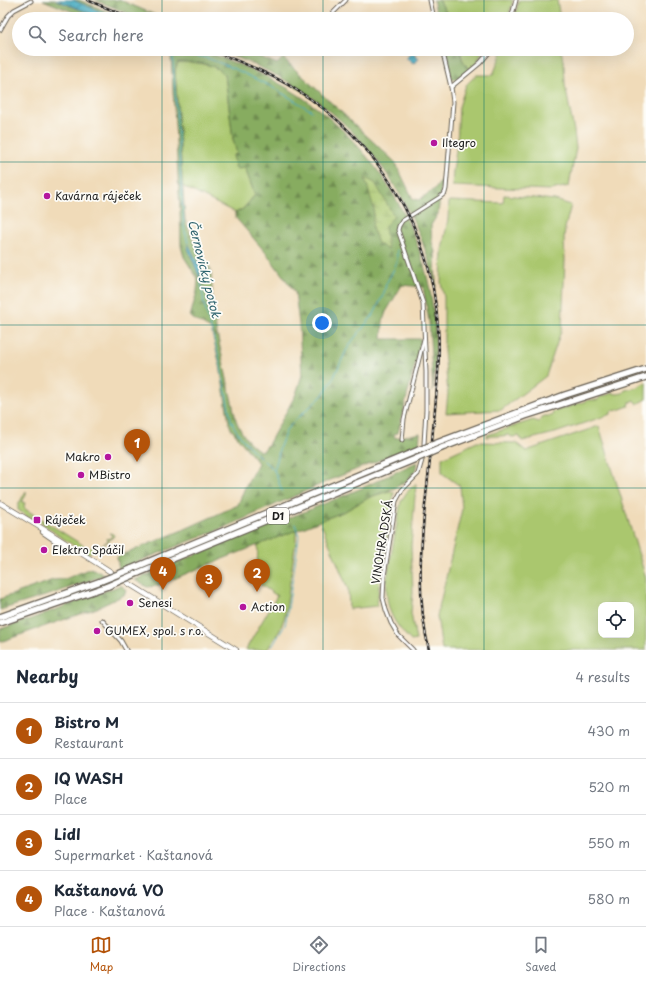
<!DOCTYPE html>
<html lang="en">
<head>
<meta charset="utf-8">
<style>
  :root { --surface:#fff; --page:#f6f6f7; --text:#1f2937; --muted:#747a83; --line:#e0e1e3; --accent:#b45309 }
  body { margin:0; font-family:"Playpen Sans",sans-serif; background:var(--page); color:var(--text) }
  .controls { position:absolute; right:12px; bottom:12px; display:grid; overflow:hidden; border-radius:8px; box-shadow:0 4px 16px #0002 }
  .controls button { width:36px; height:36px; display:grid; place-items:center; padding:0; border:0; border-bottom:1px solid var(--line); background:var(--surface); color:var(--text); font:20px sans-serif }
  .you { position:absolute; left:322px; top:323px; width:14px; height:14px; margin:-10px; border:3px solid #fff; border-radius:50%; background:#1a73e8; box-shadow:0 0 0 6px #1a73e833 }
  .badge { display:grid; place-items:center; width:26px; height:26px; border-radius:50%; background:var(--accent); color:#fff; font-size:13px; font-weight:700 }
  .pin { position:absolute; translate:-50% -33px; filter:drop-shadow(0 1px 2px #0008) }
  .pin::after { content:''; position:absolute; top:21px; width:14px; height:12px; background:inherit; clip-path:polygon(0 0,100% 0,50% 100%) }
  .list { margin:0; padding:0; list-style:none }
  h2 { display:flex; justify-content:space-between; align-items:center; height:52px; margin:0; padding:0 16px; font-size:17px }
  h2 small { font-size:13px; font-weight:400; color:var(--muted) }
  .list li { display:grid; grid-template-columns:26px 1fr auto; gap:12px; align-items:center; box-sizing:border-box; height:56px; padding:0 16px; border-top:1px solid var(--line) }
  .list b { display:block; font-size:15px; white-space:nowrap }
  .list p { margin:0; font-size:13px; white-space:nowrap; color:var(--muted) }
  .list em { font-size:13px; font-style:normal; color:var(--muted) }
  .icon { flex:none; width:22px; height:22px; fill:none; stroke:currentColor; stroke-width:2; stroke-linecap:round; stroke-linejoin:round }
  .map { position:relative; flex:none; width:646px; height:650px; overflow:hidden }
  .search { position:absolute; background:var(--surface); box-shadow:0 4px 16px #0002; left:12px; right:12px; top:12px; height:44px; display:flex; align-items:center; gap:10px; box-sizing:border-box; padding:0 14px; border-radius:22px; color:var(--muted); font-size:15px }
  .sheet { height:276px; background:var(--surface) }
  nav { display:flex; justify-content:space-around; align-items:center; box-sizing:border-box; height:56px; border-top:1px solid var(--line); background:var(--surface); font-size:11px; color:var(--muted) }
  nav a { display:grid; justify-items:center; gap:2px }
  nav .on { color:var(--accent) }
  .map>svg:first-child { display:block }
  .green { fill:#aac76e; stroke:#637245; fill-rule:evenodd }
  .forest { fill:url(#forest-firs); stroke:#52643e; fill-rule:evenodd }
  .wetland { fill:url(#wetland-marsh); stroke:#637245 }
  .water { fill:url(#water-waves); stroke:#2e636e }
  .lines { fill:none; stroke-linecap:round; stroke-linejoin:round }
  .stream { stroke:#41aac1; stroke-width:1 }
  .minor-casing { stroke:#665f53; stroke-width:5 }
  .secondary-casing { stroke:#665f53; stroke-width:6 }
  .motorway-casing { stroke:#665f53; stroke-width:8 }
  .minor { stroke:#fff; stroke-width:3 }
  .secondary { stroke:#fff; stroke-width:4.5 }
  .motorway { stroke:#fff; stroke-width:5.5 }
  .rail-casing { stroke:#1c1c1c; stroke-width:2.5 }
  .rail { stroke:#fdfcf7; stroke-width:1; stroke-dasharray:3; stroke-linecap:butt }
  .motorway-bridge-casing { stroke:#665f53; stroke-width:8; stroke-linecap:butt }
  .motorway-bridge { stroke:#fff; stroke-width:5.5 }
  .grid { fill:none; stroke:#0f766e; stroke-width:1; stroke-opacity:0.55 }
  .poi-dot { fill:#b5179e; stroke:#fdfcf7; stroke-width:1.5 }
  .labels { text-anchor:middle; stroke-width:3.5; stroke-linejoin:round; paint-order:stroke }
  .shield { fill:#fdfcf7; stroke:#605f5e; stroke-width:1 }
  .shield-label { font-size:10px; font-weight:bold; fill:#1c1c1c }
  .poi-label { font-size:11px; fill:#1c1c1c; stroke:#fdfcf7; text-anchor:start }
  .street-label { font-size:11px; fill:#1c1c1c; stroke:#fdfcf7 }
  .water-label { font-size:12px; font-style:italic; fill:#2e636e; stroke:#fdfcf7 }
</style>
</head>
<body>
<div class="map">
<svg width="646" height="650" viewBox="0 0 646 650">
  <defs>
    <pattern id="forest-firs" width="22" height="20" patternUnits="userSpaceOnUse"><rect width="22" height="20" fill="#87ac61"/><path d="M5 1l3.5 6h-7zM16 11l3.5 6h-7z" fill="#6e8b4f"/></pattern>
    <pattern id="wetland-marsh" width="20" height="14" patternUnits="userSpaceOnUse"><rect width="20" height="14" fill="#aac76e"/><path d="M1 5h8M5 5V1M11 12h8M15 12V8" fill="none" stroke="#92aa5f"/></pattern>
    <pattern id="water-waves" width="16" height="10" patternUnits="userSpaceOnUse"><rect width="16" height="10" fill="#41aac1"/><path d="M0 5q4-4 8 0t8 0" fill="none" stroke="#368a9c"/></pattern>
  </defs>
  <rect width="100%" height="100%" fill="#fdfcf7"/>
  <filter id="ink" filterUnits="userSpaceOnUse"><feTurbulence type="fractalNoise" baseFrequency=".025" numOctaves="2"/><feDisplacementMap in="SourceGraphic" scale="8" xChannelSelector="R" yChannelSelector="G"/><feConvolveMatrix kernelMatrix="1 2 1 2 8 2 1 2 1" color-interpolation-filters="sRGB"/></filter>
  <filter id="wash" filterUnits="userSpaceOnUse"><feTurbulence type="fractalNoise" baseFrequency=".012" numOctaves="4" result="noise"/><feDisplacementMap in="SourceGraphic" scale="16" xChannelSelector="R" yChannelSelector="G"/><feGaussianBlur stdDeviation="0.9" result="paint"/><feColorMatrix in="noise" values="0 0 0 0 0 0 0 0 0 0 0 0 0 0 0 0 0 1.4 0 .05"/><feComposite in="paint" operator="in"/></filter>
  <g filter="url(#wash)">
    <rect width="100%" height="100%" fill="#f0dbb9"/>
    <g class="green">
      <path d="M439 0H513L508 19H450Z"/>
      <path d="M519 0H557L560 19H514Z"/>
      <path d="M460 49H484L476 64 469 70 462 59Z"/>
      <path d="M503 49H560L564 60 565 85 574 131 576 148 569 186 551 190 452 186 453 171 457 144 459 107 466 85 476 75H493Z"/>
      <path d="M178 62C194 62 213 62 225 75L233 139 238 154 233 155 236 169 245 168 255 195 243 209 236 213 182 186 175 70Z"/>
      <path d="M504 195 555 200 571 205 565 228 564 239 565 260 562 328 546 376 501 410 446 413 448 393 444 351V297L441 283 442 250 448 219 449 201 503 203Z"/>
      <path d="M646 382V399L637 404 634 400 630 402 629 406 615 411 613 410 611 411V414L555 433 522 441 519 436 512 437 508 435C501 437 494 435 487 437V435L533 420 539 422 544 416H552L553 412 589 400H598L600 397 613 393 617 394 623 393 625 390 635 388Z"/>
      <path d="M599 426 646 578V650H442L437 616 462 509 460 486 442 473V458L477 442 516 443 526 451ZM601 605H631V635H601Z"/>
      <path d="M416 484 411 546 413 592 411 613 416 640 411 641C390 619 385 607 387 577L401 501 407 492Z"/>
      <path d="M26 491V495L22 502 25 503 24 506 25 509 89 549 94 546 96 548 108 541 107 538 110 539 112 536 110 534V533L113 534 114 536 109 541 87 554 59 536 38 520 28 517 18 510V505Z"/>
      <path d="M389 491 394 492 387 543 380 578 377 606 349 609 348 589 320 521 345 511 370 497Z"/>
      <path d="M296 530V541L294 553 285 616 280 630 267 650H247L246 649 277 596 253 579 257 569 258 545Z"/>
    </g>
    <g class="forest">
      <path d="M43 0H56L105 19H91Z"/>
      <path d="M73 0H79L126 19H118Z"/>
      <path d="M95 0H120L165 19H142Z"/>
      <path d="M433 0H439L450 19H438Z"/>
      <path d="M167 49C177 49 190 47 200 49 207 51 214 55 220 57 236 63 252 70 267 77 360 123 424 215 434 318 437 342 435 367 433 391L429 321 423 287 402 285 386 312 383 321 382 339H421L398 433 394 434 395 438 420 433 419 446 399 452 328 481 228 526 119 569 117 557 185 529 238 505 245 487 258 463 231 429 229 423 220 365 211 329 190 317 197 291 198 279 184 257 181 246 180 210 171 56 170 51ZM178 62C194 62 213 62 225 75L233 139 237 154 233 155 236 169 245 168 255 195 243 209 235 213V217L266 253 295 292 299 324 302 375 296 394 269 443 264 450 260 451C248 443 241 433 236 420L216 329 213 304 211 273 209 266 198 251 185 220 175 70Z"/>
      <path d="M216 49H240L277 64 283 58 395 162 413 199 419 200 436 188 442 179 438 214 431 225 432 242 435 252 436 287C416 201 366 128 290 83 267 69 241 59 216 49Z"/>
      <path d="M445 49H460L462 59 469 70 456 80 451 78Z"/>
      <path d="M417 462 415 472 408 480 395 488 370 497 345 511 300 529 289 533 202 567 157 586 147 587 135 580 230 540 304 512 362 488Z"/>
      <path d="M91 568 105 575 55 593 0 610V599L53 580 65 579Z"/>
      <path d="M121 585 126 590 124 595 97 608 0 642V629L28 620Z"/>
    </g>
    <path class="wetland" d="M365 178 375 183 394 216 385 226 388 250 378 243 372 228 374 209Z"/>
    <g class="water">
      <path d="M56 0H73L118 19H105Z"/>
      <path d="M412 52 419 59 413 64 406 58Z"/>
      <path d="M188 243 200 268 201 281 188 248Z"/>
    </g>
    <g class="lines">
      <g class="stream">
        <path d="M172 49 184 227 188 243"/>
        <path d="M172 57 191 55 207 58 233 68 272 87 312 111"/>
        <path d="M201 280 204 304 219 358 231 420C237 435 248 446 260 457"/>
        <path d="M264 461 274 470 282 491"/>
        <path d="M274 470 278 457 279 449 286 431 293 422 322 396 333 379 346 351 353 340 374 314 384 293 386 284 394 269 397 261V250"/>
        <path d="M270 650 285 625 287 614 299 536 295 524"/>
      </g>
    </g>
  </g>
  <g filter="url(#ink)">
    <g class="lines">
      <defs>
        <g id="minor">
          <path d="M430 0 434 19"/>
          <path d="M331 15 346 0"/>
          <path d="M511 19 516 0"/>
          <path d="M0 30 8 16 14 10 31 1"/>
          <path d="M451 87 480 63 492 49"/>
          <path d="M402 440 404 419 424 339"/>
          <path d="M424 444 426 410V372L423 303 398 230 399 226 402 221 440 197 445 193 446 189 453 102 451 87 442 49"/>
          <path d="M102 620 121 641 126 650"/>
          <path d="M413 650 398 635 391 623 386 610 383 598 384 576 396 501 402 490 418 474 422 460"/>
        </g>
        <g id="secondary">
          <path d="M0 503 48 532 111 572"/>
          <path d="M43 532 59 543 66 545"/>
          <path d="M128 583 236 650"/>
        </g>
        <g id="motorway">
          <path d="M445 440 565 395 646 369"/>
          <path d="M444 447 525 416 646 377"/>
          <path d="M131 569 419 450"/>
          <path d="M138 573 418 458"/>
          <path d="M0 617 101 581"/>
          <path d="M0 623 108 586"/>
        </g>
      </defs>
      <use href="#minor" class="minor-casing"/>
      <use href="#secondary" class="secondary-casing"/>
      <use href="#motorway" class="motorway-casing"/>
      <use href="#minor" class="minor"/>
      <use href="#secondary" class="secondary"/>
      <use href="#motorway" class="motorway"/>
      <defs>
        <g id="rail">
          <path d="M87 0 134 19"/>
          <path d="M208 49C238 61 268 72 295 89 378 139 432 231 438 327 441 365 435 403 432 441 425 512 412 580 429 650"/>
        </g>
      </defs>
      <use href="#rail" class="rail-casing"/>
      <use href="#rail" class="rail"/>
      <defs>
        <g id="motorway-bridge">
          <path d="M419 450 445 440"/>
          <path d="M418 458 444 447"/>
          <path d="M101 581 131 569"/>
          <path d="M108 586 138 573"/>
        </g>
      </defs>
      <use href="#motorway-bridge" class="motorway-bridge-casing"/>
      <use href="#motorway-bridge" class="motorway-bridge"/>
    </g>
  </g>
  <path class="grid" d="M162 0V19M323 0V19M484 0V19M162 49V650M323 49V650M484 49V650M0 162H646M0 325H646M0 488H646"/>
  <g class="poi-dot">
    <circle cx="434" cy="143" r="4"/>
    <circle cx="47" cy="196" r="4"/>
    <circle cx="108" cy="457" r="4"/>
    <circle cx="81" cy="475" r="4"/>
    <rect x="33" y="516" width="8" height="8" rx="2"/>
    <circle cx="44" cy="550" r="4"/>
    <circle cx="130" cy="603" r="4"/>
    <circle cx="243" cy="607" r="4"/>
    <circle cx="97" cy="631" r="4"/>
  </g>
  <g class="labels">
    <rect class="shield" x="267" y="508" width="22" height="16" rx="3"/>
    <g class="shield-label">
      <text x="278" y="520">D1</text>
    </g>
    <g class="poi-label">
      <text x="442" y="147">Iltegro</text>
      <text x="55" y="200">Kavárna ráječek</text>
      <text x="100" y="461" text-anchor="end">Makro</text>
      <text x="89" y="479">MBistro</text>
      <text x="45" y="524">Ráječek</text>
      <text x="52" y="554">Elektro Spáčil</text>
      <text x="138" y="607">Senesi</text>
      <text x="251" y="611">Action</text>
      <text x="105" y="635">GUMEX, spol. s r.o.</text>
    </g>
    <g class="street-label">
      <text transform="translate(382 542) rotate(-81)" y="4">VINOHRADSKÁ</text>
    </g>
    <g class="water-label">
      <text transform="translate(204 269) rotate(76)" y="4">Černovický potok</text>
    </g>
  </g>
</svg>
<div class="controls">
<button><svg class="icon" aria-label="locate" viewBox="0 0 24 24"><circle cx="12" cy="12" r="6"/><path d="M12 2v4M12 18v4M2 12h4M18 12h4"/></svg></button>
</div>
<div class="you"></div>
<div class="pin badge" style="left:137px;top:462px">1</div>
<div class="pin badge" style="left:257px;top:592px">2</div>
<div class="pin badge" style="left:209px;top:598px">3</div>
<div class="pin badge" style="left:163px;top:590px">4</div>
<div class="search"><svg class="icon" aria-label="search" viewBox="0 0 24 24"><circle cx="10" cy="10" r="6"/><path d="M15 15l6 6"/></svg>Search here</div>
</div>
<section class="sheet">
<h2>Nearby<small>4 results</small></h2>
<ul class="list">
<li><span class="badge">1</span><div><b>Bistro M</b><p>Restaurant</p></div><em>430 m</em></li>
<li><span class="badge">2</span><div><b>IQ WASH</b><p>Place</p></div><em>520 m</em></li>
<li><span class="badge">3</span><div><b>Lidl</b><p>Supermarket · Kaštanová</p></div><em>550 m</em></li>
<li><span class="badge">4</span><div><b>Kaštanová VO</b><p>Place · Kaštanová</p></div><em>580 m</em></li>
</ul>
</section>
<nav>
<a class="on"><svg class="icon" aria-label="map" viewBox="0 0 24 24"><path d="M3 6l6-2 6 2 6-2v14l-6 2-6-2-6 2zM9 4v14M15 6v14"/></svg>Map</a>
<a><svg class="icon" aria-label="directions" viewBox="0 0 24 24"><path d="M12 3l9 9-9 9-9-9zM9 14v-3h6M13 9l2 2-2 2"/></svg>Directions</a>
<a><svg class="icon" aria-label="saved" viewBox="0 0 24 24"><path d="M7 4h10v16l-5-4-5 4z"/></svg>Saved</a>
</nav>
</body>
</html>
